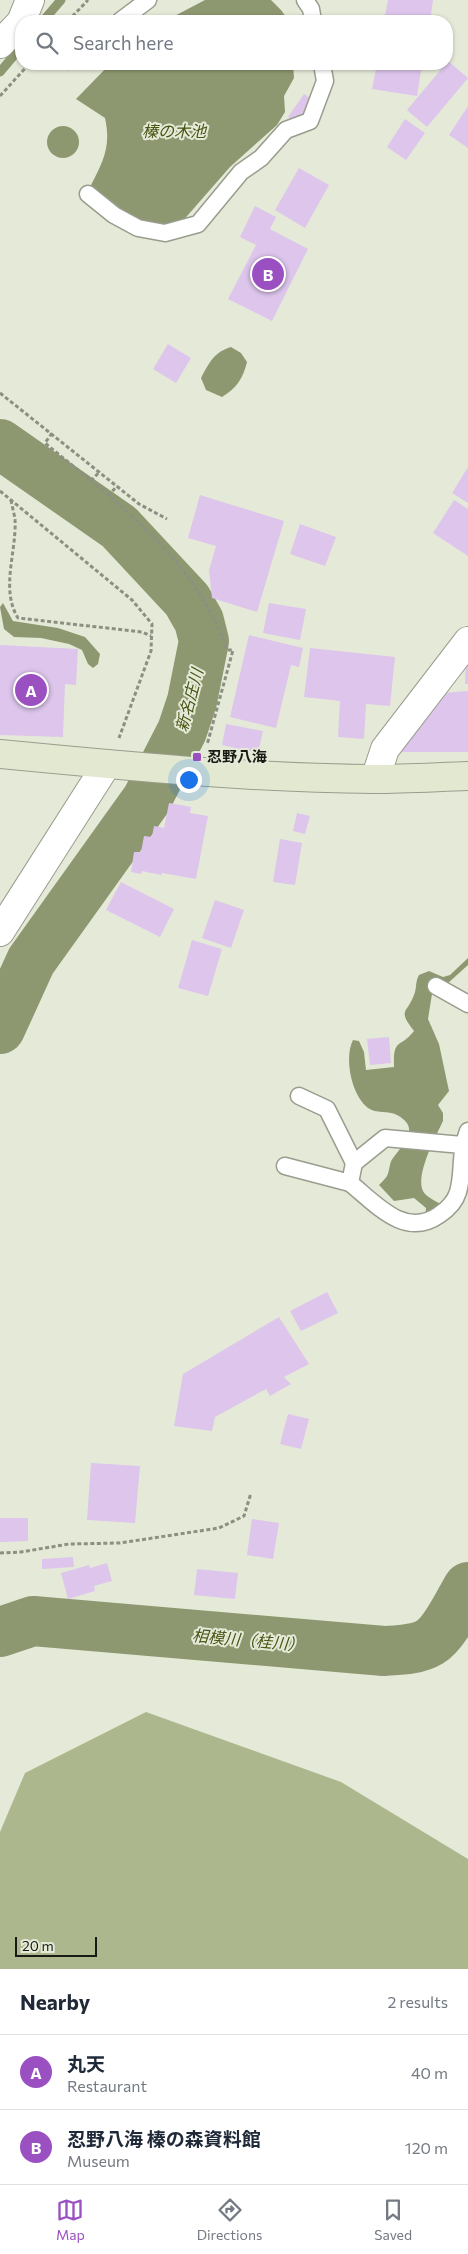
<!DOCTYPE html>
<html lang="en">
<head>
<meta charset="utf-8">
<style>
  :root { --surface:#fff; --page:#f6f6f7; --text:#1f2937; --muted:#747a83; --line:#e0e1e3; --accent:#9b50c2 }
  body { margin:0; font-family:Commissioner,"Noto Sans JP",sans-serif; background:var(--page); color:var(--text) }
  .scale { position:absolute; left:15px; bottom:12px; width:82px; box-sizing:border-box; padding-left:5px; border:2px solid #181a13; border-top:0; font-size:14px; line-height:18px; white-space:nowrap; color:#181a13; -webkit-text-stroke:4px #e5ead8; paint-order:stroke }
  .you { position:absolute; left:188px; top:779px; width:18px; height:18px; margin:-12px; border:4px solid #fff; border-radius:50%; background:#1a73e8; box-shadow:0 0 0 8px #1a73e833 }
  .badge { display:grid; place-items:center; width:32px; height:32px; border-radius:50%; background:var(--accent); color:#fff; font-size:16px; font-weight:700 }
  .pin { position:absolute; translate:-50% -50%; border:2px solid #fff; box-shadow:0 1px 5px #0006 }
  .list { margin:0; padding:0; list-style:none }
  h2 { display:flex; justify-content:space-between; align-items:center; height:65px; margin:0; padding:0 20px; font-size:21px }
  h2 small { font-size:16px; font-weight:400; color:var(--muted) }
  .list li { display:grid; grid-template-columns:32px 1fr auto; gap:15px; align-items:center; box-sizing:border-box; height:75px; padding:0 20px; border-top:1px solid var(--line) }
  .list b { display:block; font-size:19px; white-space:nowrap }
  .list p { margin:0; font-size:16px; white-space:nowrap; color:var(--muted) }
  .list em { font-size:16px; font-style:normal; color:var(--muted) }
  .icon { flex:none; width:28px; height:28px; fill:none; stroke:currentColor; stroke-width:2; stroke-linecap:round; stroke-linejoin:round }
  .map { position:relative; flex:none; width:468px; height:1969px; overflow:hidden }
  .search { position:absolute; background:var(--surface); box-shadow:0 1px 4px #0004; left:15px; right:15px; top:15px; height:55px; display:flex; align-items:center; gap:12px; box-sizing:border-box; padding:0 18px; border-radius:20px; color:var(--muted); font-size:19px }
  .sheet { height:215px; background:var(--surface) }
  nav { display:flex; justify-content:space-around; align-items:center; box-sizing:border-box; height:70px; border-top:1px solid var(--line); background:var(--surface); font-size:14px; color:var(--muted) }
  nav a { display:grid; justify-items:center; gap:2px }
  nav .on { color:var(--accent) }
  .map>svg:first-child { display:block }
  .forest { fill:#acb78e }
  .water { fill:#8e9870 }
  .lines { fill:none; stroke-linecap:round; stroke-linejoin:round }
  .stream { stroke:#8e9870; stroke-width:9 }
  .river { stroke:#8e9870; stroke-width:50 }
  .building { fill:#ddc5ec }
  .lane-casing { stroke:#989d8d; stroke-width:19 }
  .street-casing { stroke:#989d8d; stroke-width:30 }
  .secondary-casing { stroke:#989d8d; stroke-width:30 }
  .path { stroke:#8c9082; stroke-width:3; stroke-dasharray:4 2.5; stroke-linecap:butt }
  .lane { stroke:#fff; stroke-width:16 }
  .street { stroke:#fff; stroke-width:28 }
  .secondary { stroke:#e3e9d1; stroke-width:28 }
  .poi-dot { fill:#9b50c2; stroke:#e5ead8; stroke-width:2 }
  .labels { text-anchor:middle; stroke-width:4; stroke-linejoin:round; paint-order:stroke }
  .poi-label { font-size:15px; font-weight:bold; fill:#181a13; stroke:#e5ead8; text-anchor:start }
  .water-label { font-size:16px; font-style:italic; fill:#485514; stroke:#e5ead8 }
</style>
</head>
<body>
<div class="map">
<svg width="468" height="1969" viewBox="0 0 468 1969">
  <rect width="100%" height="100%" fill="#e5ead8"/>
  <path class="forest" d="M146 1712 341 1782 468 1859V1969H0V1832L25 1773Z"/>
  <g class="water">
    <path d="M205 0H271L281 10 289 21H165Z"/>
    <path d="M110 64H293L294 78 284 96 285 112 277 125 230 167 181 223 159 227 143 223 135 216 122 213 94 190 91 185C104 160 111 146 105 118L76 99Z"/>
    <circle cx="63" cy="142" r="16"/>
    <path d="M231 347 241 353 247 362C243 378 237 388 222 397L206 390 201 378C209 363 214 352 231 347Z"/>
    <path d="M3 603 13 621 58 628 85 637 100 654 98 664 93 668 88 664 82 650 69 644 41 638 14 637 4 629 0 607Z"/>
    <path d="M468 958V965L447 984 433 981 428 983V990L432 994 428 1019 439 1044 449 1091 438 1105 443 1113V1121C436 1136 415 1175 423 1191 426 1197 436 1201 442 1205L425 1218 426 1208 414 1198 394 1201 379 1185C382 1182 385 1179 387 1176 390 1170 389 1163 393 1158 404 1143 421 1128 397 1115 388 1110 376 1114 368 1108 351 1095 344 1057 353 1040L359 1041 364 1052 366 1070 394 1067C393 1037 400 1049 414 1031 397 1009 407 1014 414 995 417 988 415 982 419 975L429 971 443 977 450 975Z"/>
  </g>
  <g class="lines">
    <g class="stream">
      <path d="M43 21 61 0"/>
      <path d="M0 72 21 47"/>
    </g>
    <g class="river">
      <path d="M0 444 119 527 187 600 199 621 204 641 192 701 182 731 147 799 31 961 0 1029"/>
      <path d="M0 1632 33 1621 384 1651C399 1650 417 1650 430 1642 445 1633 459 1602 468 1587"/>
    </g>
  </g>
  <g class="building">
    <path d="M388 0H433L430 21H384Z"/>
    <path d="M448 61 468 78 427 127 407 110Z"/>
    <path d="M60 64H74L68 71Z"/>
    <path d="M377 64H422L417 96 372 89Z"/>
    <path d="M304 94 315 101 299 125 288 117Z"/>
    <path d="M468 106V148L449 135Z"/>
    <path d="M405 119 425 133 406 160 387 147Z"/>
    <path d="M299 168 329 185 305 228 275 210Z"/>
    <path d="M255 206 276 217 270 229 308 249 272 321 228 299 256 245 240 237Z"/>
    <path d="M168 344 191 358 176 383 153 369Z"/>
    <path d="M468 467V503L452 493Z"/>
    <path d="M200 495 284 521 257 612 212 598 209 570 216 546 188 538Z"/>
    <path d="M454 500 468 509V556L433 533Z"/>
    <path d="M300 524 336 537 325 566 290 554Z"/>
    <path d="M269 603 306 609 300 640 263 633Z"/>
    <path d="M249 635 303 648 299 667 291 665 276 728 230 717Z"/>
    <path d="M0 645 78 649 76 685 65 684 63 737 0 735Z"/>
    <path d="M310 648 395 657 390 706 366 704 364 739 338 737 340 701 304 697Z"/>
    <path d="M466 656H468V684H465Z"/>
    <path d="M468 691V752H400L443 693Z"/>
    <path d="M226 724 263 731 258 753 222 745Z"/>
    <path d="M169 803 191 807 190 813 208 816 196 879 162 873 161 875 142 871 141 874 131 872 134 852H141L144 836 152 837 154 826 164 828Z"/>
    <path d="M297 813 310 816 305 834 293 831Z"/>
    <path d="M280 839 302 843 295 885 273 882Z"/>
    <path d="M121 882 174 909 160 937 106 910Z"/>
    <path d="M215 900 244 910 231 948 202 938Z"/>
    <path d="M192 940 222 949 208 996 178 988Z"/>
    <path d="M389 1037 391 1063 370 1065 367 1039Z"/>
    <path d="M327 1292 338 1313 301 1331 290 1311Z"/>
    <path d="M279 1317 309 1364 284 1377 291 1384 270 1396 266 1389 215 1417 212 1431 174 1426 183 1374Z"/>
    <path d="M288 1414 309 1419 301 1449 280 1444Z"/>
    <path d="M91 1463 140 1466 135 1523 87 1520Z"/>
    <path d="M0 1518H28V1541L0 1542Z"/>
    <path d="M252 1519 279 1523 273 1559 247 1555Z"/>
    <path d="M73 1557 74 1567 42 1569V1559Z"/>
    <path d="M107 1563 112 1581 94 1586 95 1591 68 1599 61 1573 89 1565 90 1568Z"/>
    <path d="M197 1569 238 1573 235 1599 194 1595Z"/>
  </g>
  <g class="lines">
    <defs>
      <g id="lane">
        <path d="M305 0 311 9 313 21"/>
        <path d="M120 21 148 0"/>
        <path d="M88 194 114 215 138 228 165 233 198 224 241 172 261 158 286 130 310 121 325 81 322 64"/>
        <path d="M436 986 468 1004"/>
        <path d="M299 1096 327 1109 354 1163"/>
        <path d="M462 1145 385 1138 354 1163 350 1183C376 1204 405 1239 439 1215 448 1209 455 1202 458 1192 464 1171 459 1154 468 1131"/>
        <path d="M285 1166 350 1183"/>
      </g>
      <g id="street">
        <path d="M0 44 21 22 30 0"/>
        <path d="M375 779 385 749 468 641"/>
        <path d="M0 932 107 764"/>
      </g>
      <path id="secondary" d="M0 754C124 766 249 778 374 779 405 779 437 777 468 776"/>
    </defs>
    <use href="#lane" class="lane-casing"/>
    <use href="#street" class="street-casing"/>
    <use href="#secondary" class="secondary-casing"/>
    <g class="path">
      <path d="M68 21 88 0"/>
      <path d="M0 96 29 64"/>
      <path d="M0 393 139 504 167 519"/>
      <path d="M52 433 45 443C116 502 196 559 227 650H233L207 745"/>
      <path d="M91 481 100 471"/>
      <path d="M0 491 132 600 152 624 151 651 119 738"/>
      <path d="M108 496 117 486"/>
      <path d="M11 500C12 506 14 513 15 519 17 551 0 589 18 618L142 632 151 636"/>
      <path d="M0 1553 21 1552 69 1544 120 1543 219 1528 244 1516 251 1493"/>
    </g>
    <use href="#lane" class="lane"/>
    <use href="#street" class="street"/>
    <use href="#secondary" class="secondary"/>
  </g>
  <rect class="poi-dot" x="192" y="752" width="10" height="10" rx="2.5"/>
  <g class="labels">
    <g class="poi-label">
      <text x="207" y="762">忍野八海</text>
    </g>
    <g class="water-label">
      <text x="174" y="137">榛の木池</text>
      <text transform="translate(189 700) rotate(-75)" y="6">新名庄川</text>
      <text transform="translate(248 1640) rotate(5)" y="6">相模川（桂川）</text>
    </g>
  </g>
</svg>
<div class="scale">20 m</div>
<div class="you"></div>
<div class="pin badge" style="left:31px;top:690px">A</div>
<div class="pin badge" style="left:268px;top:274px">B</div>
<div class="search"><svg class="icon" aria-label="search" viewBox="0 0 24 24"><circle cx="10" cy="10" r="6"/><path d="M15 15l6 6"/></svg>Search here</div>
</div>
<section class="sheet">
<h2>Nearby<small>2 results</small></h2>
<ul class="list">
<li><span class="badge">A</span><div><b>丸天</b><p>Restaurant</p></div><em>40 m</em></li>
<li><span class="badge">B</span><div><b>忍野八海 榛の森資料館</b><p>Museum</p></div><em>120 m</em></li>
</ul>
</section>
<nav>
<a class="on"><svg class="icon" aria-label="map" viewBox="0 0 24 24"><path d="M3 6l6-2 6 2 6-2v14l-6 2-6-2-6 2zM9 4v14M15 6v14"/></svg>Map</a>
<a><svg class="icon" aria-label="directions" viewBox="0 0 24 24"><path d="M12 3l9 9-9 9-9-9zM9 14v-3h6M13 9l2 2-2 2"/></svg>Directions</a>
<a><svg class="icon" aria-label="saved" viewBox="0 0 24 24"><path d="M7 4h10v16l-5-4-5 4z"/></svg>Saved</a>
</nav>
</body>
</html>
